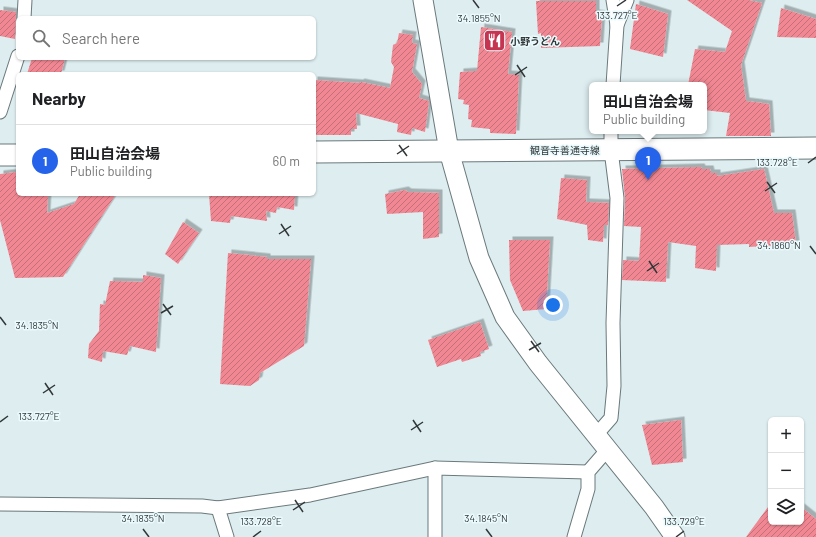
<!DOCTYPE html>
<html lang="en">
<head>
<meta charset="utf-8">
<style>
  :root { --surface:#fff; --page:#f6f6f6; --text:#202124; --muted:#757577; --line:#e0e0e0; --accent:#2563eb }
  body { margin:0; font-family:Barlow,"Noto Sans JP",sans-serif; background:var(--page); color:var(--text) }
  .controls { position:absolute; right:12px; bottom:12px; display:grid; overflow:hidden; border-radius:6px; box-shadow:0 1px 3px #0004 }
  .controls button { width:36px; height:36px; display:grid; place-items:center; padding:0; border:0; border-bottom:1px solid var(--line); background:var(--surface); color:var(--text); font:20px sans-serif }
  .you { position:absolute; left:553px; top:305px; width:14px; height:14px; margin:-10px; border:3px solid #fff; border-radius:50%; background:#1a73e8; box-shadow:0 0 0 6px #1a73e833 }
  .badge { display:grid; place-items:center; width:26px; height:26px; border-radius:50%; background:var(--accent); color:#fff; font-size:13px; font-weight:700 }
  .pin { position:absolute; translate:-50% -33px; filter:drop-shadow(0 1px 2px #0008) }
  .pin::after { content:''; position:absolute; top:21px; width:14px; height:12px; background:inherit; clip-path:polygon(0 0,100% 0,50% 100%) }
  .popup { position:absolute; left:589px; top:82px; width:118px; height:52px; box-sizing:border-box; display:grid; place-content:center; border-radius:6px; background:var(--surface); filter:drop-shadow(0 1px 3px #0005); font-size:13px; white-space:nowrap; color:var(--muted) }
  .popup b { font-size:15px; color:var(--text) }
  .popup::after { content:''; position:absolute; left:50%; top:100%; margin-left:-8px; border:8px solid transparent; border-top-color:var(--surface) }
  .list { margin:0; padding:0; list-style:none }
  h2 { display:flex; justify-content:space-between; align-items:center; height:52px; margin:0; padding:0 16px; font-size:17px }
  h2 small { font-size:13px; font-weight:400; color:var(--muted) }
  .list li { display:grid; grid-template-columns:26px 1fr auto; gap:12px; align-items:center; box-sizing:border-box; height:72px; padding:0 16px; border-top:1px solid var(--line) }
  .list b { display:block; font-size:15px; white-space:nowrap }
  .list p { margin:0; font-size:13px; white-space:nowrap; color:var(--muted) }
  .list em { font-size:13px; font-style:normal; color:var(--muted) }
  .icon { flex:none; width:22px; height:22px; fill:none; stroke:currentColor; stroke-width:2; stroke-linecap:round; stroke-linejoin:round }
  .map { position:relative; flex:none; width:816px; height:537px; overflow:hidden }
  .search { position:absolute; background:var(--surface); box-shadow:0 1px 3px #0004; left:16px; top:16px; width:300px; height:44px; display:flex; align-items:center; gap:10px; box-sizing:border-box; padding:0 14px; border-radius:6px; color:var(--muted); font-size:15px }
  .panel { position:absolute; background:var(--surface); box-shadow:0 1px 3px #0004; left:16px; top:72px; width:300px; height:124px; border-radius:6px }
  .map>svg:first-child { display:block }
  .building { fill:url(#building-hatch); filter:url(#shadow) }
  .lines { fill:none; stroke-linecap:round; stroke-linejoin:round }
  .street-casing { stroke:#6b797c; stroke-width:15 }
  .secondary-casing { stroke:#6b797c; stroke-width:21 }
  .primary-casing { stroke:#6b797c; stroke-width:23 }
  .street { stroke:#fff; stroke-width:13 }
  .secondary { stroke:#fff; stroke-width:19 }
  .primary { stroke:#fff; stroke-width:21 }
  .ticks { fill:none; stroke:#313739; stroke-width:1.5 }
  .labels { text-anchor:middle; stroke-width:3; stroke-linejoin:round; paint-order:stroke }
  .poi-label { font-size:10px; font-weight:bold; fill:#313739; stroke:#ebfafd; text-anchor:start }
  .street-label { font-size:10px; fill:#313739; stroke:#ebfafd }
  .ticks-label { font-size:10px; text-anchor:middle; fill:#313739; stroke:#ebfafd; stroke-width:3; stroke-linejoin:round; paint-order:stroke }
</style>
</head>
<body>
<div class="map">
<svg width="816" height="537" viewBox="0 0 816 537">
  <defs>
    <pattern id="building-hatch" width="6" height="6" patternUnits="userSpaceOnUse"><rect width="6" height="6" fill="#f18792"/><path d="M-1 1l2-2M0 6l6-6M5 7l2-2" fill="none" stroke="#c46f78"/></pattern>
    <filter id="shadow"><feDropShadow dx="3.5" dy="-3.5" stdDeviation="0" flood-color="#0004"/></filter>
  </defs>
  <rect width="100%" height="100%" fill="#ddedf0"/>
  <g class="building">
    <path d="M687 0H748L762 3 741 65 746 101 769 104 771 136H726L730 113 704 110V85H688L695 49 725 52 732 31Z"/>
    <path d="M536 1H596V13L602 14 600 46 541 48V33L538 34Z"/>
    <path d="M636 4 668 14 663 57 630 49Z"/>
    <path d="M781 8 816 19V38L777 37Z"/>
    <path d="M0 10 16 12 15 39 0 36Z"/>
    <path d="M481 27 512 32 508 74 519 75 516 134 490 133V129L471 127 472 120 468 119 469 105 463 104 464 100 458 99 460 72 477 71Z"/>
    <path d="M399 33 413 35 412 43 417 44 412 72 422 84 419 98 429 101 425 132 412 128 411 135 397 132 398 124 356 113 357 129H351V135H314V80L360 83 361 82 390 88 394 67 391 62 393 45 397 43Z"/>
    <path d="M32 58H65L61 74H27Z"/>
    <path d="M701 167 702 169H710L711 173H717V176L764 169 774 213H792L796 244 749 247V244L717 245 716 271 695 268 696 246 668 242 666 282 622 280 623 260 639 261 641 227 624 226 625 198 622 169Z"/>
    <path d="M18 172V194H48L47 213 74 204 80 194H116L63 277 15 278 0 220V174Z"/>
    <path d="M561 178 587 180 586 202 609 203 608 225H604L603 242 588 240 587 225 557 219Z"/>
    <path d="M405 190 408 192 439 193V237L423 239V212L387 214 385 194Z"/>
    <path d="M209 194H295L294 210 277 207 276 213 266 211 267 221 231 216 230 223 211 221Z"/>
    <path d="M183 222 199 233 178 264 165 254Z"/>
    <path d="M509 240H550L546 309 523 311 510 280Z"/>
    <path d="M228 253 267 257V259H311L304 346 260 373 259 380 250 386 220 384Z"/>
    <path d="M143 275 161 278 156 352 130 346 127 355 103 351 102 362 88 358 89 344 99 331 100 304 105 305 110 281 143 282Z"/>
    <path d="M480 322 489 349 480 352 481 356 462 362 461 359 437 367 428 340Z"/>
    <path d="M681 420 683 462 652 465 642 425Z"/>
    <path d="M771 503V522H801V507L816 519V537H746Z"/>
  </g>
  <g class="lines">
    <defs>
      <g id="street">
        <path d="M613 0 617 25"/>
        <path d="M24 18 25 0"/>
        <path d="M613 85 617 25 627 0"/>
        <path d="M0 112 18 56"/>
        <path d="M596 435 611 418 614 386 613 323 617 198 611 150V131"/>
        <path d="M0 504 202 506 218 508 310 495 435 468 588 472"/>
        <path d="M218 508 227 537"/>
        <path d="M435 537V468"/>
        <path d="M574 537 588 489V472L608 449"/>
      </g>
      <path id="secondary" d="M423 0 449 151 479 258 505 317 538 363 654 507 675 537"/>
      <g id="primary">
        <path d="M314 152 816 148"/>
        <path d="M0 155H18"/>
      </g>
    </defs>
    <use href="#street" class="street-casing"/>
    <use href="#secondary" class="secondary-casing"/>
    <use href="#primary" class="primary-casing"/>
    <use href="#street" class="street"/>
    <use href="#secondary" class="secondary"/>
    <use href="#primary" class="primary"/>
  </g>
  <path class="ticks" d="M473 0 479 8M617 6 626 0M517 65 525 77M515 75 527 67M399 145 407 156M397 154 409 146M808 163 816 157M767 182 775 193M765 191 777 183M281 224 289 236M279 234 291 226M810 246 816 254M649 261 657 273M647 271 659 263M163 304 171 315M161 313 173 306M0 317 6 325M531 341 539 352M529 350 541 343M45 383 53 395M43 393 55 385M413 420 421 432M0 422 8 416M411 430 423 422M295 500 303 512M293 510 305 502M143 529 149 537M486 529 492 537M253 537 261 531M676 537 684 531"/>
  <defs>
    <symbol id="restaurant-square" viewBox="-11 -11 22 22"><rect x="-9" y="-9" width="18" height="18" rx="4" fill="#c53451" stroke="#ebfafd"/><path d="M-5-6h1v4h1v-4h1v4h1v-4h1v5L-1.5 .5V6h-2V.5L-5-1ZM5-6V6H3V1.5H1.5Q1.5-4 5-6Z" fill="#fff"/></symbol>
  </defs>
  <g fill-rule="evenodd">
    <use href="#restaurant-square" x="482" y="28" width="25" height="25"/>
  </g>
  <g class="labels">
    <g class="poi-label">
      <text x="510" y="45">小野うどん</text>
    </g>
    <g class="street-label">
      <text x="565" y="154">観音寺善通寺線</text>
    </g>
  </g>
  <g class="ticks-label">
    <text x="617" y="19">133.727°E</text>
    <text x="479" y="22">34.1855°N</text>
    <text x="777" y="166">133.728°E</text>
    <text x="779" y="249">34.1860°N</text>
    <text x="37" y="329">34.1835°N</text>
    <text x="39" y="420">133.727°E</text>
    <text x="143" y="522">34.1835°N</text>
    <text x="486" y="522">34.1845°N</text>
    <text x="261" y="525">133.728°E</text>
    <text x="684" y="525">133.729°E</text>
  </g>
</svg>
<div class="controls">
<button>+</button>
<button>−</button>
<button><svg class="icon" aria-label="layers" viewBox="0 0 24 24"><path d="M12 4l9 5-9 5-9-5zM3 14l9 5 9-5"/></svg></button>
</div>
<div class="you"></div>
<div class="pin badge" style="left:648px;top:180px">1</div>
<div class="popup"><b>田山自治会場</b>Public building</div>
<div class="search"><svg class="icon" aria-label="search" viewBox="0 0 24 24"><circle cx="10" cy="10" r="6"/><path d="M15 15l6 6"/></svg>Search here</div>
<section class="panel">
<h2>Nearby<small></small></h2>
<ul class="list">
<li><span class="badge">1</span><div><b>田山自治会場</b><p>Public building</p></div><em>60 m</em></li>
</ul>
</section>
</div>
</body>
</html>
